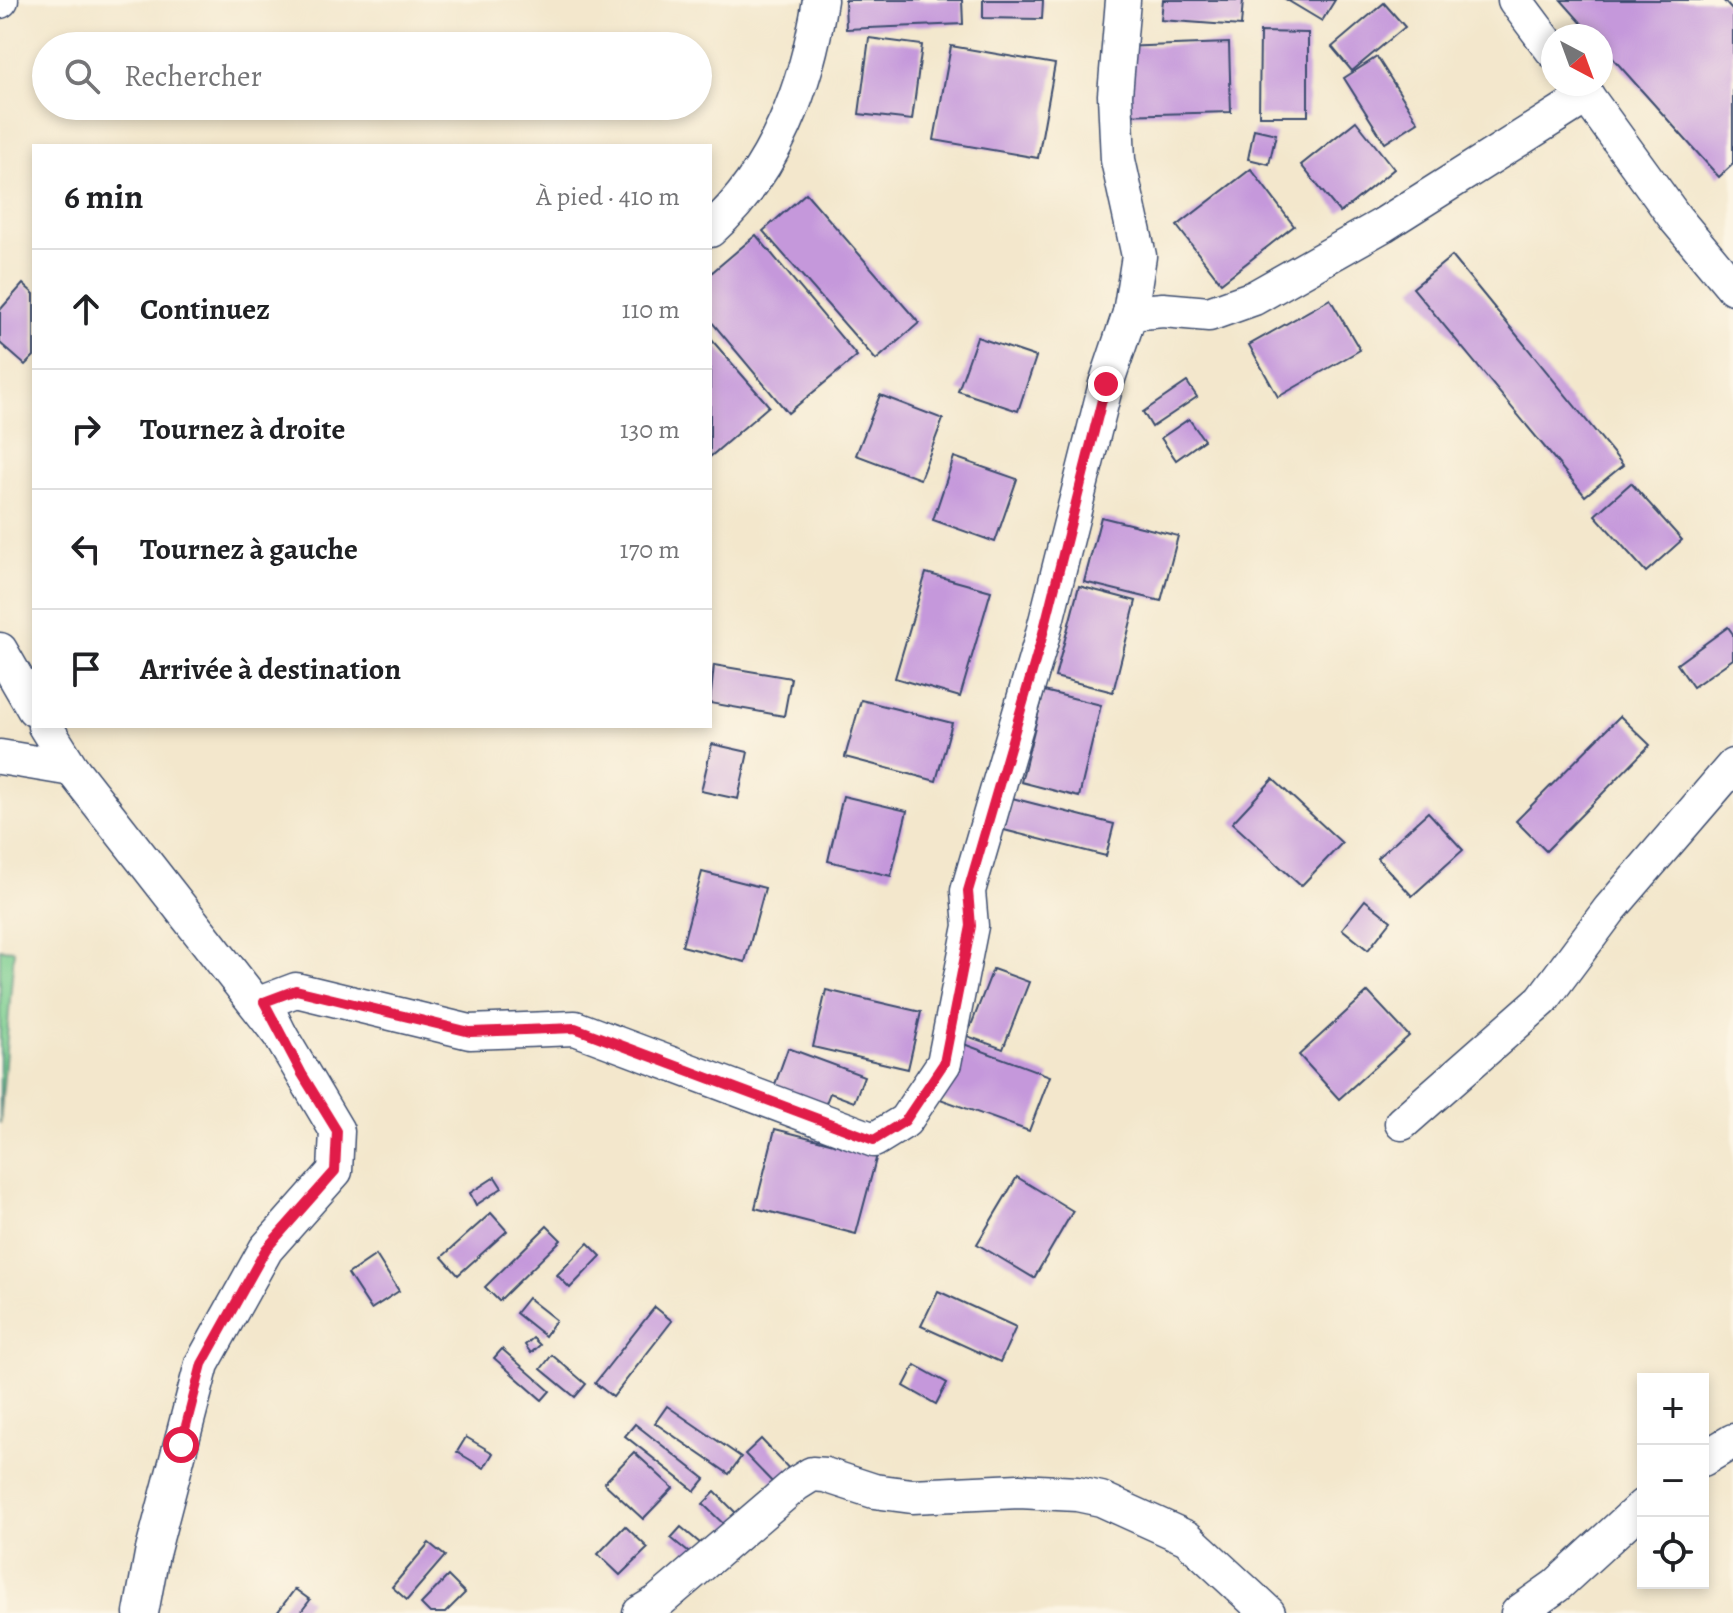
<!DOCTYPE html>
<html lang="fr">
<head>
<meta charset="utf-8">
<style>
  :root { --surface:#fff; --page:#f6f6f6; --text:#202124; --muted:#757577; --line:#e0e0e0 }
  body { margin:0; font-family:Alegreya,serif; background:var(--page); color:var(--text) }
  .controls { position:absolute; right:24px; bottom:24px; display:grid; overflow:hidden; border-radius:0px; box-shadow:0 4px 12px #0003 }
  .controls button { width:72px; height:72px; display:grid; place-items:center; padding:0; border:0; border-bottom:2px solid var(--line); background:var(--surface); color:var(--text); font:40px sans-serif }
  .compass { position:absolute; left:1541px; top:24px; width:72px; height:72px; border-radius:50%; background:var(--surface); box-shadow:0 4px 12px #0003; rotate:139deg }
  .stop { position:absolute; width:24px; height:24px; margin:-18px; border:6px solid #e11d48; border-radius:50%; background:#fff }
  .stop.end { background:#e11d48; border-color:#fff; box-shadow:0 2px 8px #0008 }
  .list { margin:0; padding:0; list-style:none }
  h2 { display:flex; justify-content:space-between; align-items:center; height:104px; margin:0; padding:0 32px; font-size:34px }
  h2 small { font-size:26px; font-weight:400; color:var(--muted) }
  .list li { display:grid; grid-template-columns:52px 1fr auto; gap:24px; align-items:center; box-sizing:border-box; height:120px; padding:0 32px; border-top:2px solid var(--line) }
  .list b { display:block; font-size:30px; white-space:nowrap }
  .list em { font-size:26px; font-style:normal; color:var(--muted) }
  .icon { flex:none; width:44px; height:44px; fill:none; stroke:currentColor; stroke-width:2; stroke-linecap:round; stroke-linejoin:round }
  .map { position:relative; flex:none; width:1733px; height:1613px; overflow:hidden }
  .search { position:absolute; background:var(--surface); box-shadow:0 4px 12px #0003; left:32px; top:32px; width:680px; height:88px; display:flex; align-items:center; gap:20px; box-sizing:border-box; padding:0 28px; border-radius:44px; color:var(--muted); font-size:30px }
  .panel { position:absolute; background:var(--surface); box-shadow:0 4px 12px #0003; left:32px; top:144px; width:680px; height:584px; border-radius:0px }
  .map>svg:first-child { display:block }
  .green { fill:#7bce90; stroke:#4b7e77; stroke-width:2 }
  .building { fill:#c598db }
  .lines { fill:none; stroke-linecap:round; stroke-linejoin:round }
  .street-casing { stroke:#3b4b6e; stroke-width:37 }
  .street { stroke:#fff; stroke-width:34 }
  .route { stroke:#e11d48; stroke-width:10 }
</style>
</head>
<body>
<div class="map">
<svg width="1733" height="1613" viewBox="0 0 1733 1613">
  <rect width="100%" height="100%" fill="#fcf5e5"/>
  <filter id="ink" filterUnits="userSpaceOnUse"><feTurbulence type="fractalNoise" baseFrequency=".0125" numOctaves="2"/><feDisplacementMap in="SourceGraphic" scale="16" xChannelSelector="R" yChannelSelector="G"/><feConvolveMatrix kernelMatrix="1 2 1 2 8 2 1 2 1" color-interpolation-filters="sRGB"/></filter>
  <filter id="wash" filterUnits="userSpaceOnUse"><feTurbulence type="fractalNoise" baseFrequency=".006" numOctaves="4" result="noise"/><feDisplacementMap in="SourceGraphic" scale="32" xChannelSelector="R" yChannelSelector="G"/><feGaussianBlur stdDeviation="1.8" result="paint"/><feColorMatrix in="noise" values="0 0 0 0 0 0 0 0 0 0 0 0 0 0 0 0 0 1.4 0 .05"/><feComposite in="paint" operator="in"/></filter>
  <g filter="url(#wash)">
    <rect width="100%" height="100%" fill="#f3e7cc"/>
    <path class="green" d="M0 949 14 950 0 1124Z"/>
    <g id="blocks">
      <g class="building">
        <path d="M845 0H962L963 24 846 29Z"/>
        <path d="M983 0H1043L1042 19 983 18Z"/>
        <path d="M1163 0H1243L1241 26 1161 20Z"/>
        <path d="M1287 0H1335L1322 21Z"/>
        <path d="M1561 0H1723L1733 11V164L1719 177 1601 45V36H1593Z"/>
        <path d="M1384 3 1405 27 1352 71 1332 47Z"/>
        <path d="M1260 32 1308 33V116H1259Z"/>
        <path d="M869 38 922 45 912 120 859 114Z"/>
        <path d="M1229 43 1231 112 1120 115 1119 47Z"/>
        <path d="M951 46 1055 64 1038 158 934 140Z"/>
        <path d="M1377 57 1418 122 1385 143 1344 78Z"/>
        <path d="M1356 121 1394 169 1340 213 1301 165Z"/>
        <path d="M1254 129 1276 134 1269 164 1248 159Z"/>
        <path d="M1251 169 1294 226 1221 283 1177 226Z"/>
        <path d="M806 193 919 323 876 360 763 231Z"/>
        <path d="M756 235 857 356 788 413 710 320V274Z"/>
        <path d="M1452 256 1623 465 1585 496 1413 288Z"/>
        <path d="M23 284 34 294V356L25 365 0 343V310Z"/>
        <path d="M1330 299 1360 350 1278 397 1249 345Z"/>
        <path d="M977 337 1036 357 1018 411 958 391Z"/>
        <path d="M710 338 769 406 710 457Z"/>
        <path d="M1187 382 1197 397 1152 427 1143 412Z"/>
        <path d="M880 395 943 419 920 479 856 455Z"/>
        <path d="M1189 419 1204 440 1176 460 1161 438Z"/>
        <path d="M954 457 1017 479 995 542 933 520Z"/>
        <path d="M1631 483 1682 540 1646 572 1595 515Z"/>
        <path d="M1101 517 1178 536 1161 601 1084 582Z"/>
        <path d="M926 573 991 591 960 697 895 678Z"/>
        <path d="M1079 586 1136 601 1113 692 1055 677Z"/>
        <path d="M1728 627 1733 634V659L1693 687 1677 664Z"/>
        <path d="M714 665 791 678 784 716 710 703Z"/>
        <path d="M1044 691 1101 705 1079 797 1021 782Z"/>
        <path d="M861 700 952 723 936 781 845 757Z"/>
        <path d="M1620 716 1650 745 1546 851 1516 821Z"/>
        <path d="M712 744 748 752 738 799 701 791Z"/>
        <path d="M1273 779 1342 843 1301 886 1232 823Z"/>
        <path d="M843 796 907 811 891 876 828 861Z"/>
        <path d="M1012 798 1114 824 1106 856 1004 830Z"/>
        <path d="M1428 812 1463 850 1412 896 1377 858Z"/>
        <path d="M702 872 765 888 745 962 682 946Z"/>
        <path d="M1365 900 1391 921 1368 950 1342 929Z"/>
        <path d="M993 969 1029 982 1003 1049 967 1036Z"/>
        <path d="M826 990 921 1012 908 1069 813 1047Z"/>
        <path d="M1368 992 1409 1036 1339 1099 1299 1055Z"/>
        <path d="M961 1043 1050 1076 1029 1131 940 1099Z"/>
        <path d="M788 1048 864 1076 854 1102 830 1093 824 1108 773 1090Z"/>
        <path d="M775 1129 877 1155 856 1234 755 1208Z"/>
        <path d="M495 1177 502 1188 476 1205 470 1193Z"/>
        <path d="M1017 1177 1073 1211 1034 1278 977 1244Z"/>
        <path d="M491 1213 507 1231 458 1275 442 1257Z"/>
        <path d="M547 1226 561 1240 499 1301 485 1287Z"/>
        <path d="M588 1243 601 1256 570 1288 557 1275Z"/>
        <path d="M376 1255 399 1291 371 1309 348 1274Z"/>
        <path d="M938 1291 1016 1327 1000 1362 921 1326Z"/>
        <path d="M528 1298 556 1320 545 1336 516 1313Z"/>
        <path d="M655 1307 672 1321 613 1397 595 1383Z"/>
        <path d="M533 1338 540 1345 531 1353 525 1345Z"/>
        <path d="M502 1349 550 1391 542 1400 494 1358Z"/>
        <path d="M552 1355 586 1384 575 1397 541 1369Z"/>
        <path d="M915 1365 947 1383 936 1404 904 1386Z"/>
        <path d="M667 1406 741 1457 729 1474 655 1423Z"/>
        <path d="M635 1424 705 1479 695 1491 625 1436Z"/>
        <path d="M466 1437 493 1453 484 1468 457 1452Z"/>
        <path d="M761 1439 794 1474 778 1488 745 1454Z"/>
        <path d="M634 1452 673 1488 643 1519 604 1483Z"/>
        <path d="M715 1492 751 1528 740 1540 703 1504Z"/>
        <path d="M625 1526 648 1548 620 1575 598 1554Z"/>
        <path d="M681 1527 714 1555 705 1566 671 1538Z"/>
        <path d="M429 1543 445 1556 407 1600 392 1587Z"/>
        <path d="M448 1576 465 1593 445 1613H430L421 1604Z"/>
        <path d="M295 1589 310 1600 300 1613H277Z"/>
      </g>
    </g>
  </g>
  <g filter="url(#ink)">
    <use href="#blocks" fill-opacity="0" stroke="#3b4b6e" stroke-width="2"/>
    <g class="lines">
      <defs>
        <g id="street">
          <path d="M1515 0 1553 51"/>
          <path d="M0 1 1 0"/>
          <path d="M1578 84 1676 219 1733 287"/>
          <path d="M710 230C775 172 807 85 820 0"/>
          <path d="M1130 313 1163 310 1209 314 1254 298 1383 225 1587 96"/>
          <path d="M0 650 34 709"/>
          <path d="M45 726 72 769 280 1035 337 1131 335 1171 266 1249 202 1364 152 1554 141 1613"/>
          <path d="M0 757 72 769"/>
          <path d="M280 1035 264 1002 296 990 470 1032 575 1028 874 1140 905 1121 944 1063 971 926 968 891 1041 641 1106 384 1130 313 1139 256 1118 160 1115 95 1123 0"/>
          <path d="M1402 1123 1542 1000 1610 909 1733 766"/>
          <path d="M1703 1459 1733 1441"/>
          <path d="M640 1613 658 1602 796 1484 812 1474 825 1475 874 1491 912 1496 1019 1491 1077 1494 1101 1499 1187 1538 1268 1613"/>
          <path d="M1518 1613 1556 1586 1643 1506"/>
        </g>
      </defs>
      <use href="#street" class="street-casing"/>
      <use href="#street" class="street"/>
    </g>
  </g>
  <g class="lines" filter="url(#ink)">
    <path class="route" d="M181 1445 202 1364 266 1249 335 1171 337 1131 302 1074 264 1002 296 990 470 1032 575 1028 874 1140 905 1121 944 1063 971 926 968 891 1041 641 1106 384"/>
  </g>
</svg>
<div class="controls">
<button>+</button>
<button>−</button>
<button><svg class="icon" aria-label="locate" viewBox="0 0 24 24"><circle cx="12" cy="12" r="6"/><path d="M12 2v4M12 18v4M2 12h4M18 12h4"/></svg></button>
</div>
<svg class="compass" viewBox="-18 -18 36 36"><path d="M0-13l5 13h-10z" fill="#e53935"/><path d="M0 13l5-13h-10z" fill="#757577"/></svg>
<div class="stop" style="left:181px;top:1445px"></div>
<div class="stop end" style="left:1106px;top:384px"></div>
<div class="search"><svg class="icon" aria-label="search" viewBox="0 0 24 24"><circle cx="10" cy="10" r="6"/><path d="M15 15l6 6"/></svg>Rechercher</div>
<section class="panel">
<h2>6 min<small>À pied · 410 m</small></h2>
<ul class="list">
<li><svg class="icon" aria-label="ahead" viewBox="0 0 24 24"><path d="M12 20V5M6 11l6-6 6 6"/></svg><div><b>Continuez</b></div><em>110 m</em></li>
<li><svg class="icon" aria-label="right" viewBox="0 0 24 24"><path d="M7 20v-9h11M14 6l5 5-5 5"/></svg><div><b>Tournez à droite</b></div><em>130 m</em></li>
<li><svg class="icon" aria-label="left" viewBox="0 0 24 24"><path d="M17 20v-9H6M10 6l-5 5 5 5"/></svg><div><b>Tournez à gauche</b></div><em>170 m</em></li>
<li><svg class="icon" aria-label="arrive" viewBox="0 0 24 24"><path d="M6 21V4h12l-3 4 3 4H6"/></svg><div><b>Arrivée à destination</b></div></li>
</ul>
</section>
</div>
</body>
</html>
